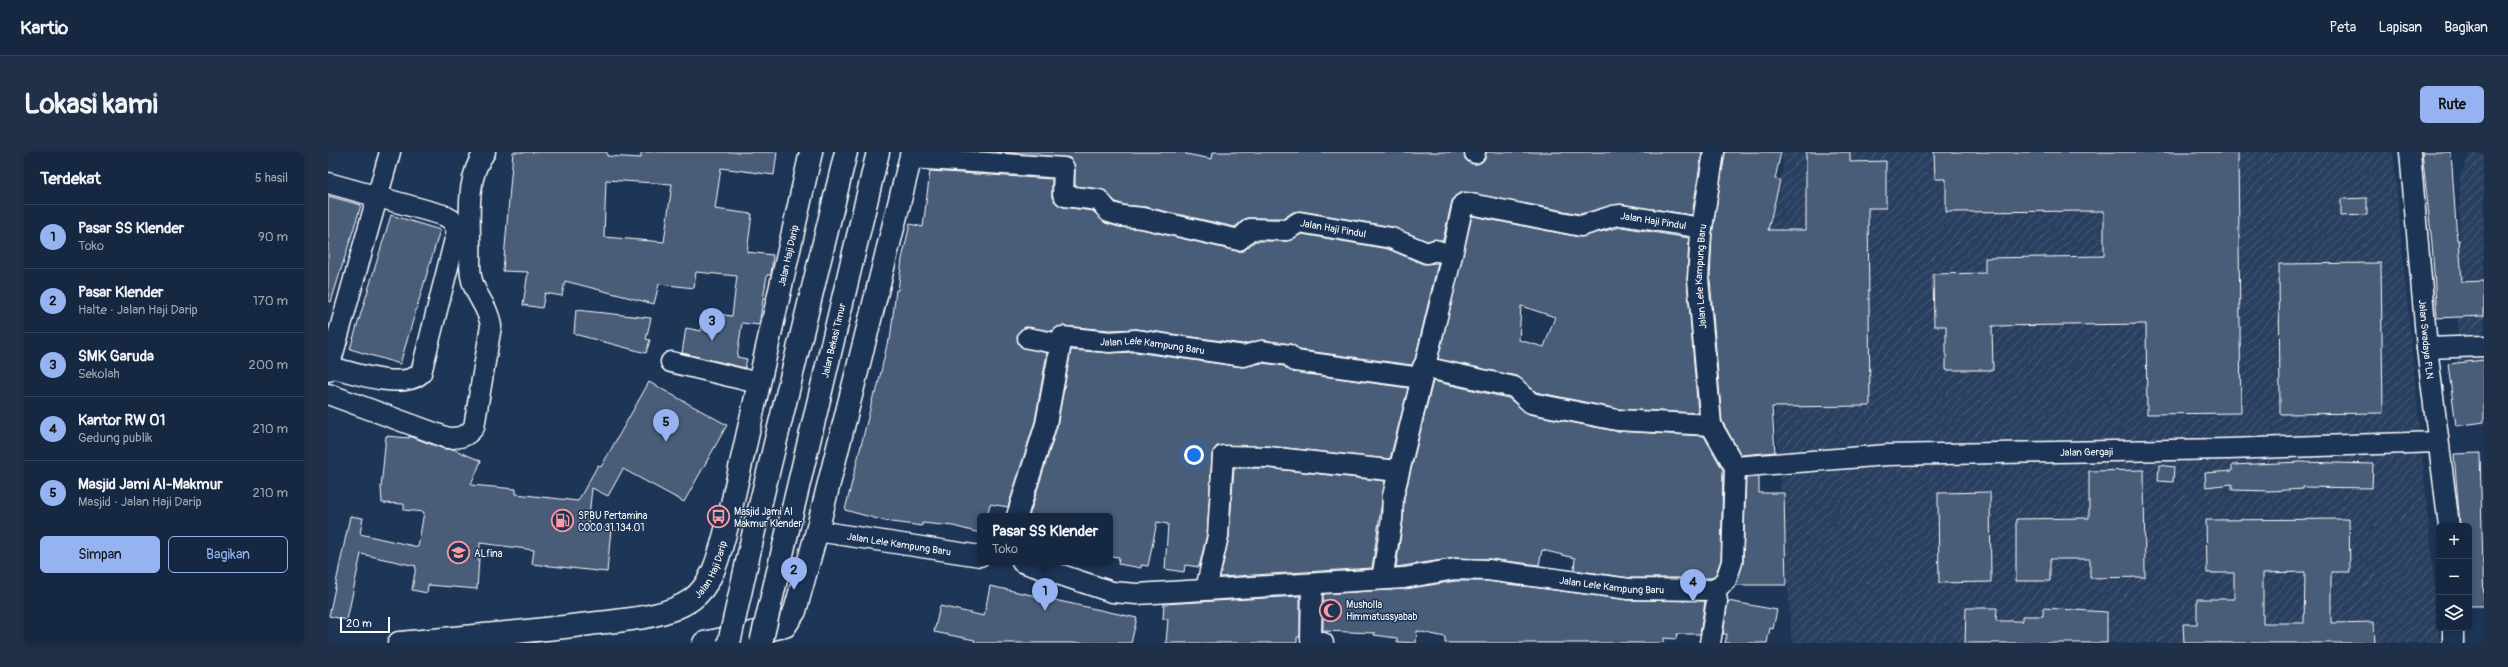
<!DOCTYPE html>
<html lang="id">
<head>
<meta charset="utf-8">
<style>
  :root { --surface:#162841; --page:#1f3048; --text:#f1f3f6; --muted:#9ea6b1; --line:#35445a; --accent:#95b2f1 }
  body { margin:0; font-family:Pangolin,sans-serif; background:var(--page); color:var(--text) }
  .controls { position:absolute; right:12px; bottom:12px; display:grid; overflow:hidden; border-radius:6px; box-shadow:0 2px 6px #0003 }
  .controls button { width:36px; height:36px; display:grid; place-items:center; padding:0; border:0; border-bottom:1px solid var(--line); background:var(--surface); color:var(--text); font:20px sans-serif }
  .scale { position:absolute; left:12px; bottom:10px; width:50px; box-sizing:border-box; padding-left:4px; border:2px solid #fff; border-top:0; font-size:11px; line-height:14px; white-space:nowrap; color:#fff; -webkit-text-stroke:3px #1d3557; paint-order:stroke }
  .you { position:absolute; left:866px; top:303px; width:14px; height:14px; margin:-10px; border:3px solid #fff; border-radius:50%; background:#1a73e8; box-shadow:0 0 0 6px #1a73e833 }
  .badge { display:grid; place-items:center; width:26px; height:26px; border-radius:50%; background:var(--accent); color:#111; font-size:13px; font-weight:700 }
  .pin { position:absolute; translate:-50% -33px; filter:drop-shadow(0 1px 2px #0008) }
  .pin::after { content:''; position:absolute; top:21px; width:14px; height:12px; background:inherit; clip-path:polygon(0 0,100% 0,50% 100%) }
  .popup { position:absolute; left:649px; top:361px; width:136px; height:52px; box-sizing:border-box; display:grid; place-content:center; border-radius:6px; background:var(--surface); filter:drop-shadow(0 1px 3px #0005); font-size:13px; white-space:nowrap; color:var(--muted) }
  .popup b { font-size:15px; color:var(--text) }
  .popup::after { content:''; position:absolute; left:50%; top:100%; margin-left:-8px; border:8px solid transparent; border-top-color:var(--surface) }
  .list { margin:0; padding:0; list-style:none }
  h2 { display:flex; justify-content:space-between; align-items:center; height:52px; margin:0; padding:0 16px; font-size:17px }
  h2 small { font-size:13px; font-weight:400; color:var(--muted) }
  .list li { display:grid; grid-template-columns:26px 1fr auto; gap:12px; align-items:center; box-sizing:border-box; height:64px; padding:0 16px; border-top:1px solid var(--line) }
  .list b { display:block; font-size:15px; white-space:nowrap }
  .list p { margin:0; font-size:13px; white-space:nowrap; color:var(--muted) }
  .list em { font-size:13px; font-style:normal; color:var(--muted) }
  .actions { display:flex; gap:8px; padding:12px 16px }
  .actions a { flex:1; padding:9px 0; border:1px solid var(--accent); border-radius:6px; text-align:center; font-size:14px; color:var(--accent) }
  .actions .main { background:var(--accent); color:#111 }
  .icon { flex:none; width:22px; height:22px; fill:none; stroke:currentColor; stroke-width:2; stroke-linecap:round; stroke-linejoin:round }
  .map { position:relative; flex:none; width:2156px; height:491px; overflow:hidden; border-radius:6px }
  header { display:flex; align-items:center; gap:24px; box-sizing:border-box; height:56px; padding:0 20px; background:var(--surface); border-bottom:1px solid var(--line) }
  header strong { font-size:19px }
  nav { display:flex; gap:22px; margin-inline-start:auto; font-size:14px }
  .intro { display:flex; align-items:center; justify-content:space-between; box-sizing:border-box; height:96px; padding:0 24px }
  h1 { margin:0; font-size:28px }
  .button { padding:10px 18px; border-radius:6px; background:var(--accent); color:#111; font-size:14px; font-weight:700 }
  main { display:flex; gap:24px; padding:0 24px }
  aside { flex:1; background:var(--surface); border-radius:6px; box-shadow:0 2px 6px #0003 }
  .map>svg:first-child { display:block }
  .industrial { fill:url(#industrial-furrows) }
  .building { fill:#4a5d79; stroke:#fff; fill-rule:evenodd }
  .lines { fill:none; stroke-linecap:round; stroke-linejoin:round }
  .minor-casing { stroke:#fff; stroke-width:23 }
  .major-casing { stroke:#fff; stroke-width:25 }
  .minor { stroke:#1d3557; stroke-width:20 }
  .major { stroke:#1d3557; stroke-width:22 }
  .major-bridge-casing { stroke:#fff; stroke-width:25; stroke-linecap:butt }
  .major-bridge { stroke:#1d3557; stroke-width:22 }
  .labels { text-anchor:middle; stroke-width:3; stroke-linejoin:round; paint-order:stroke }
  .street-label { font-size:10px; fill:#fff; stroke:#1d3557 }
  .poi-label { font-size:10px; fill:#fff; stroke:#1d3557; text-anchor:start }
</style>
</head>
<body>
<header>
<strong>Kartio</strong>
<nav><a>Peta</a><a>Lapisan</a><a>Bagikan</a></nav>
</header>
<div class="intro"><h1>Lokasi kami</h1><a class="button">Rute</a></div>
<main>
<aside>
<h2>Terdekat<small>5 hasil</small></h2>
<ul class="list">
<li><span class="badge">1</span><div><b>Pasar SS Klender</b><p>Toko</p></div><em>90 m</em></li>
<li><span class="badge">2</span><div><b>Pasar Klender</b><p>Halte · Jalan Haji Darip</p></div><em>170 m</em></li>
<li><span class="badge">3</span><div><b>SMK Garuda</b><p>Sekolah</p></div><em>200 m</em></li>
<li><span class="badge">4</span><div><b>Kantor RW 01</b><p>Gedung publik</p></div><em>210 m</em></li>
<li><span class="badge">5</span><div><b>Masjid Jami Al-Makmur</b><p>Masjid · Jalan Haji Darip</p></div><em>210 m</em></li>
</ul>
<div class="actions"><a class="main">Simpan</a><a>Bagikan</a></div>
</aside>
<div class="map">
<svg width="2156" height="491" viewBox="0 0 2156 491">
  <defs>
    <pattern id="industrial-furrows" width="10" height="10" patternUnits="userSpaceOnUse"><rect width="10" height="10" fill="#2a4161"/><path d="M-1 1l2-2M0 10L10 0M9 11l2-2" fill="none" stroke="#4a5e79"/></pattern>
  </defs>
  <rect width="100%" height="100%" fill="#1d3557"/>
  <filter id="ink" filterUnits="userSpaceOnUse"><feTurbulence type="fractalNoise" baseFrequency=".025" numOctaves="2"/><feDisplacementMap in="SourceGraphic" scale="8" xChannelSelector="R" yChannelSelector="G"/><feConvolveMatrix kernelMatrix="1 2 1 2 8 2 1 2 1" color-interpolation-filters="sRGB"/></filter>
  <g filter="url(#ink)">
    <g class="industrial">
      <path d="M1454 0H2065L2112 491H1464L1434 90 1455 16Z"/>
      <path d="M2143 0H2156V210L2129 211 2132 24Z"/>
    </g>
    <g class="building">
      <path d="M185 0H279V4L313 6V0H449L446 23 393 16 387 57 424 62 419 100 445 103 443 123H439L431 173 414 171 409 205 419 207 417 216 354 201 358 176 373 179 376 160 404 164 409 124 368 120 366 136 331 132 326 152 237 129 234 144 217 141 214 156 195 153 200 120 175 119ZM278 28 344 32 336 90 276 85Z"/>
      <path d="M668 0H858V2L884 7 885 0H1136L1137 7 1147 12 1157 7 1158 0H1374L1364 63 1292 52 1252 62 1135 40 1127 44 1124 49 1115 88 1099 89 1065 75 973 59 965 60 956 66H918L907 75 818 55 796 53 788 50 773 37 747 34V16L742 6Z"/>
      <path d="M1397 0H1453L1447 27 1452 28 1440 78H1478V0H1522V10L1558 9V56H1540L1542 254 1444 255 1447 300 1413 303 1394 269 1382 127 1384 83Z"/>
      <path d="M1606 0H1910L1913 261 1819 262 1818 172 1664 174 1665 218H1618V174H1606L1605 122 1657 121V106L1776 104V59L1618 60V27H1607Z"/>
      <path d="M2094 0H2123L2129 88H2131L2134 130 2156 129V164L2109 166 2104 91Z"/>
      <path d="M602 19 724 27V46L735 55 765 59 777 71 791 75 813 77 908 99H915L927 89H959L974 82 1060 97 1095 112 1110 111 1087 207 1084 213 972 198 963 192 935 188 915 192 809 177 782 178 735 174 724 179 697 175 689 184 692 194 719 201 707 269 680 355 662 352 659 364H652V381L625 374 594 371V374L557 369 517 358 546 241 548 242 560 188H562L568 138H570L574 107 582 72 595 75Z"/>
      <path d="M0 44 33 53 3 150 0 149Z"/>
      <path d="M2039 46V63L2013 64V47Z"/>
      <path d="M63 63 112 78 72 212 22 197Z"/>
      <path d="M1144 64 1251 85 1293 75 1361 86 1359 128 1370 261 1290 257 1208 240 1188 224 1110 207ZM1193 154 1227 165 1216 195 1191 188Z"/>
      <path d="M2053 111 2055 261 1952 262 1951 112Z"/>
      <path d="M248 158 323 166 318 187 322 188 318 201 246 182Z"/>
      <path d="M743 198 781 201 807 200 914 215 934 211 956 214 965 220 1080 236 1062 307 940 294H889L884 303 879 382 871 415 857 413 856 420 837 417 840 372 829 370 820 414 813 413V416L790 412 791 405 782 404V364H701L729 275Z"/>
      <path d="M2156 208V270L2128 274 2120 212Z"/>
      <path d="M1105 229 1180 246 1201 262 1287 279 1376 284 1395 318 1393 408 1388 422 1383 426H1302L1246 418 1247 406 1214 398 1211 413 1161 407 1127 406 1068 415 1075 369 1076 346Z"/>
      <path d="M321 230 399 273 356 350 295 317 280 344 264 336 260 374 283 377 279 420 204 412 206 398 152 391 149 437 100 433 99 441 84 438 88 414 33 402 19 468 1 464 22 364 35 366 32 382 90 395 96 360 76 358V352L54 351 53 336 58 284 81 286V284L116 297H125L153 309 143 333 188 337V342L250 349 270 313 273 315Z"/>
      <path d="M2152 301 2156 454H2141V374H2132L2126 302Z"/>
      <path d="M1973 310 2045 312 2044 336 1975 335V337L1942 339 1904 338V332L1878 335 1877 321 1904 319V313Z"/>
      <path d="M1831 313 1846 315 1845 330 1830 329Z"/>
      <path d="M906 316H938L1057 329 1044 416 892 425 901 385Z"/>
      <path d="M1816 318 1817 425 1762 426V407H1722V429H1688V367L1761 366V319Z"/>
      <path d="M1431 325V341H1456L1458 433H1408L1415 411 1418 326Z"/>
      <path d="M1662 340 1663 430 1611 431 1610 341Z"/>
      <path d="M2021 367 2022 420H2003V471L2046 470 2047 491H1856L1855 472H1869V447H1906V421H1879L1878 368ZM1977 420 1976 471H1935V421Z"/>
      <path d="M1128 429H1159L1300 448 1377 449 1372 482H1349L1348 487 1336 486V489L1332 491H1117V485L1089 479 1088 491 1069 490V486L1046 483 1047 481 995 479V442L1077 437Z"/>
      <path d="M662 434 809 466 803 491H646L647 488 606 480 612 454 656 464Z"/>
      <path d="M972 444V485H969V491H838L840 467H835L836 452Z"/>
      <path d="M1400 449 1449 458 1445 477 1442 476 1439 491H1397L1399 482H1395Z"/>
      <path d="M1638 456H1669L1668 469H1694V464H1715V456L1779 460V491H1637Z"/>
    </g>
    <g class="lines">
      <defs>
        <g id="minor">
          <path id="s1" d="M2082 0 2099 196 2121 374"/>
          <path d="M1147 1V0"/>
          <path id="s2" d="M583 6 736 16 735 42 737 44 771 48 781 60 794 64 815 66 911 88 922 77 959 78 971 70 1063 86 1099 101 1107 98 1124 103 1135 52 1138 51 1253 74 1285 64 1293 63 1374 76"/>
          <path d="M0 31 115 63 124 68 129 79 93 221C75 239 22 220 0 214"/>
          <path d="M700 186 732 192"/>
          <path d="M2099 196 2156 194"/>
          <path d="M343 210 430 231"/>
          <path d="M1095 215 1186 235 1203 251 1289 268 1383 273"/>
          <path d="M0 219 62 0"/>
          <path d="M0 242 120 286C131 286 139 285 146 275L163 174C160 152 146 144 143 124 141 113 143 100 142 90 142 60 138 25 157 0"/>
          <path id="s3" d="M1407 315 1559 303 1901 297 2110 290"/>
          <path id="s4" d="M689 364 718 272 734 185 782 190 807 188 916 204 933 199 961 203 967 209 1093 226"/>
          <path id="s5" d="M489 379 652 404"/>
          <path id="s6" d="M694 410 784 440 809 442 1076 426 1127 417 1160 418 1301 437 1387 438 1398 428 1404 410 1407 315 1383 273 1370 127 1373 82 1386 0"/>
          <path d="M1054 427 1064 367 1065 344 1124 103"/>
          <path d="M984 432 983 487 995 491"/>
          <path d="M878 437 890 384 895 304 939 305 1070 319"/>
          <path d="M2125 476V491"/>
          <path d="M1382 491 1389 449 1387 438"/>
        </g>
        <g id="major">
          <path d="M428 370 518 0"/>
          <path id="s7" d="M460 377 550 0"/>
          <path id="s8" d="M71 491C134 485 198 480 261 472 293 468 335 467 363 448 386 432 392 399 399 374L483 0"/>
          <path d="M376 491 457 474 467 459 489 379 584 0"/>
        </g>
      </defs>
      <use href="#minor" class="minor-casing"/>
      <use href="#major" class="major-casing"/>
      <use href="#minor" class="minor"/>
      <use href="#major" class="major"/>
      <defs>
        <g id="major-bridge">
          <path d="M401 491 428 370"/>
          <path d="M433 491 460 377"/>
        </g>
      </defs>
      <use href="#major-bridge" class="major-bridge-casing"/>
      <use href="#major-bridge" class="major-bridge"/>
    </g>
  </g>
  <defs>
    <symbol id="bus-ring" viewBox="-11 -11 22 22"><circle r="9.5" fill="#1d3557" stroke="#ff9aa2" stroke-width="1.5"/><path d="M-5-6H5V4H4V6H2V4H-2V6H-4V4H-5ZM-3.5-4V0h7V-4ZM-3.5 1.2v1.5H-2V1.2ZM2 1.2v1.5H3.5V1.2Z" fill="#ff9aa2"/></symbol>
    <symbol id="fuel-ring" viewBox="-11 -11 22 22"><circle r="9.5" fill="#1d3557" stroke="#ff9aa2" stroke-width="1.5"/><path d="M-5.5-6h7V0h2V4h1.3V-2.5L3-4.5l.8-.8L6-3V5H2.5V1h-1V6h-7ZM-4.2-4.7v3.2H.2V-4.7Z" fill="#ff9aa2"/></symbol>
    <symbol id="school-ring" viewBox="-11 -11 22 22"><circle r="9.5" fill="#1d3557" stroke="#ff9aa2" stroke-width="1.5"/><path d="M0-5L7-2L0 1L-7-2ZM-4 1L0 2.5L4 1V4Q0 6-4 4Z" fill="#ff9aa2"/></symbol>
    <symbol id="mosque-ring" viewBox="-11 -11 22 22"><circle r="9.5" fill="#1d3557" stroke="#ff9aa2" stroke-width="1.5"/><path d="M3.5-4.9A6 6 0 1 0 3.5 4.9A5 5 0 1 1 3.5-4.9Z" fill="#ff9aa2"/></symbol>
  </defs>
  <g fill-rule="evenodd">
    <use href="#bus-ring" x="378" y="352" width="25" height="25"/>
    <use href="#fuel-ring" x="222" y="356" width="25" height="25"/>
    <use href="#school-ring" x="118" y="388" width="25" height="25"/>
    <use href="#mosque-ring" x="990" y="446" width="25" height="25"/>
  </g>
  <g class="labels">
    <g class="street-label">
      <text dy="4" stroke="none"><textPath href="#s2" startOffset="838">Jalan Haji Pindul</textPath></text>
      <text dy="4" stroke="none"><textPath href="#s2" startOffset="467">Jalan Haji Pindul</textPath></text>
      <text dy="4" stroke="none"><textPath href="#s8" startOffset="658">Jalan Haji Darip</textPath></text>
      <text dy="4" stroke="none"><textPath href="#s6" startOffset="1027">Jalan Lele Kampung Baru</textPath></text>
      <text dy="4" stroke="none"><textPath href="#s1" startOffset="188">Jalan Swadaya PLN</textPath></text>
      <text dy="4" stroke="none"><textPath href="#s7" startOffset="194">Jalan Bekasi Timur</textPath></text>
      <text dy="4" stroke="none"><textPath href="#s4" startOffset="276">Jalan Lele Kampung Baru</textPath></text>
      <text dy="4" stroke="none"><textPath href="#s3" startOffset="352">Jalan Gergaji</textPath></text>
      <text dy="4" stroke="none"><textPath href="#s5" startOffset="83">Jalan Lele Kampung Baru</textPath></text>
      <text dy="4" stroke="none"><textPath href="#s8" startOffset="334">Jalan Haji Darip</textPath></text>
      <text dy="4" stroke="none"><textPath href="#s6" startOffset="597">Jalan Lele Kampung Baru</textPath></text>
    </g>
    <g class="poi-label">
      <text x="406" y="363">Masjid Jami Al<tspan x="406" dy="12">Makmur Klender</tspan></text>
      <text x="250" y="367">SPBU Pertamina<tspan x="250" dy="12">COCO 31.134.01</tspan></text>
      <text x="146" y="405">ALfina</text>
      <text x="1018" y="456">Musholla<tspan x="1018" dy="12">Himmatussyabab</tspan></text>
    </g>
  </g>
</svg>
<div class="controls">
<button>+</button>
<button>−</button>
<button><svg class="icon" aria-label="layers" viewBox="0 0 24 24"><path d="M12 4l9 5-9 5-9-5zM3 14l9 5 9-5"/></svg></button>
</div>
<div class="scale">20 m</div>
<div class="you"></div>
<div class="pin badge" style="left:717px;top:459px">1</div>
<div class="popup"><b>Pasar SS Klender</b>Toko</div>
<div class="pin badge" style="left:466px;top:438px">2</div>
<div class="pin badge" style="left:384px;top:189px">3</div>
<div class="pin badge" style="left:1365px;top:450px">4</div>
<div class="pin badge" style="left:338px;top:290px">5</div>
</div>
</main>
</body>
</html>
